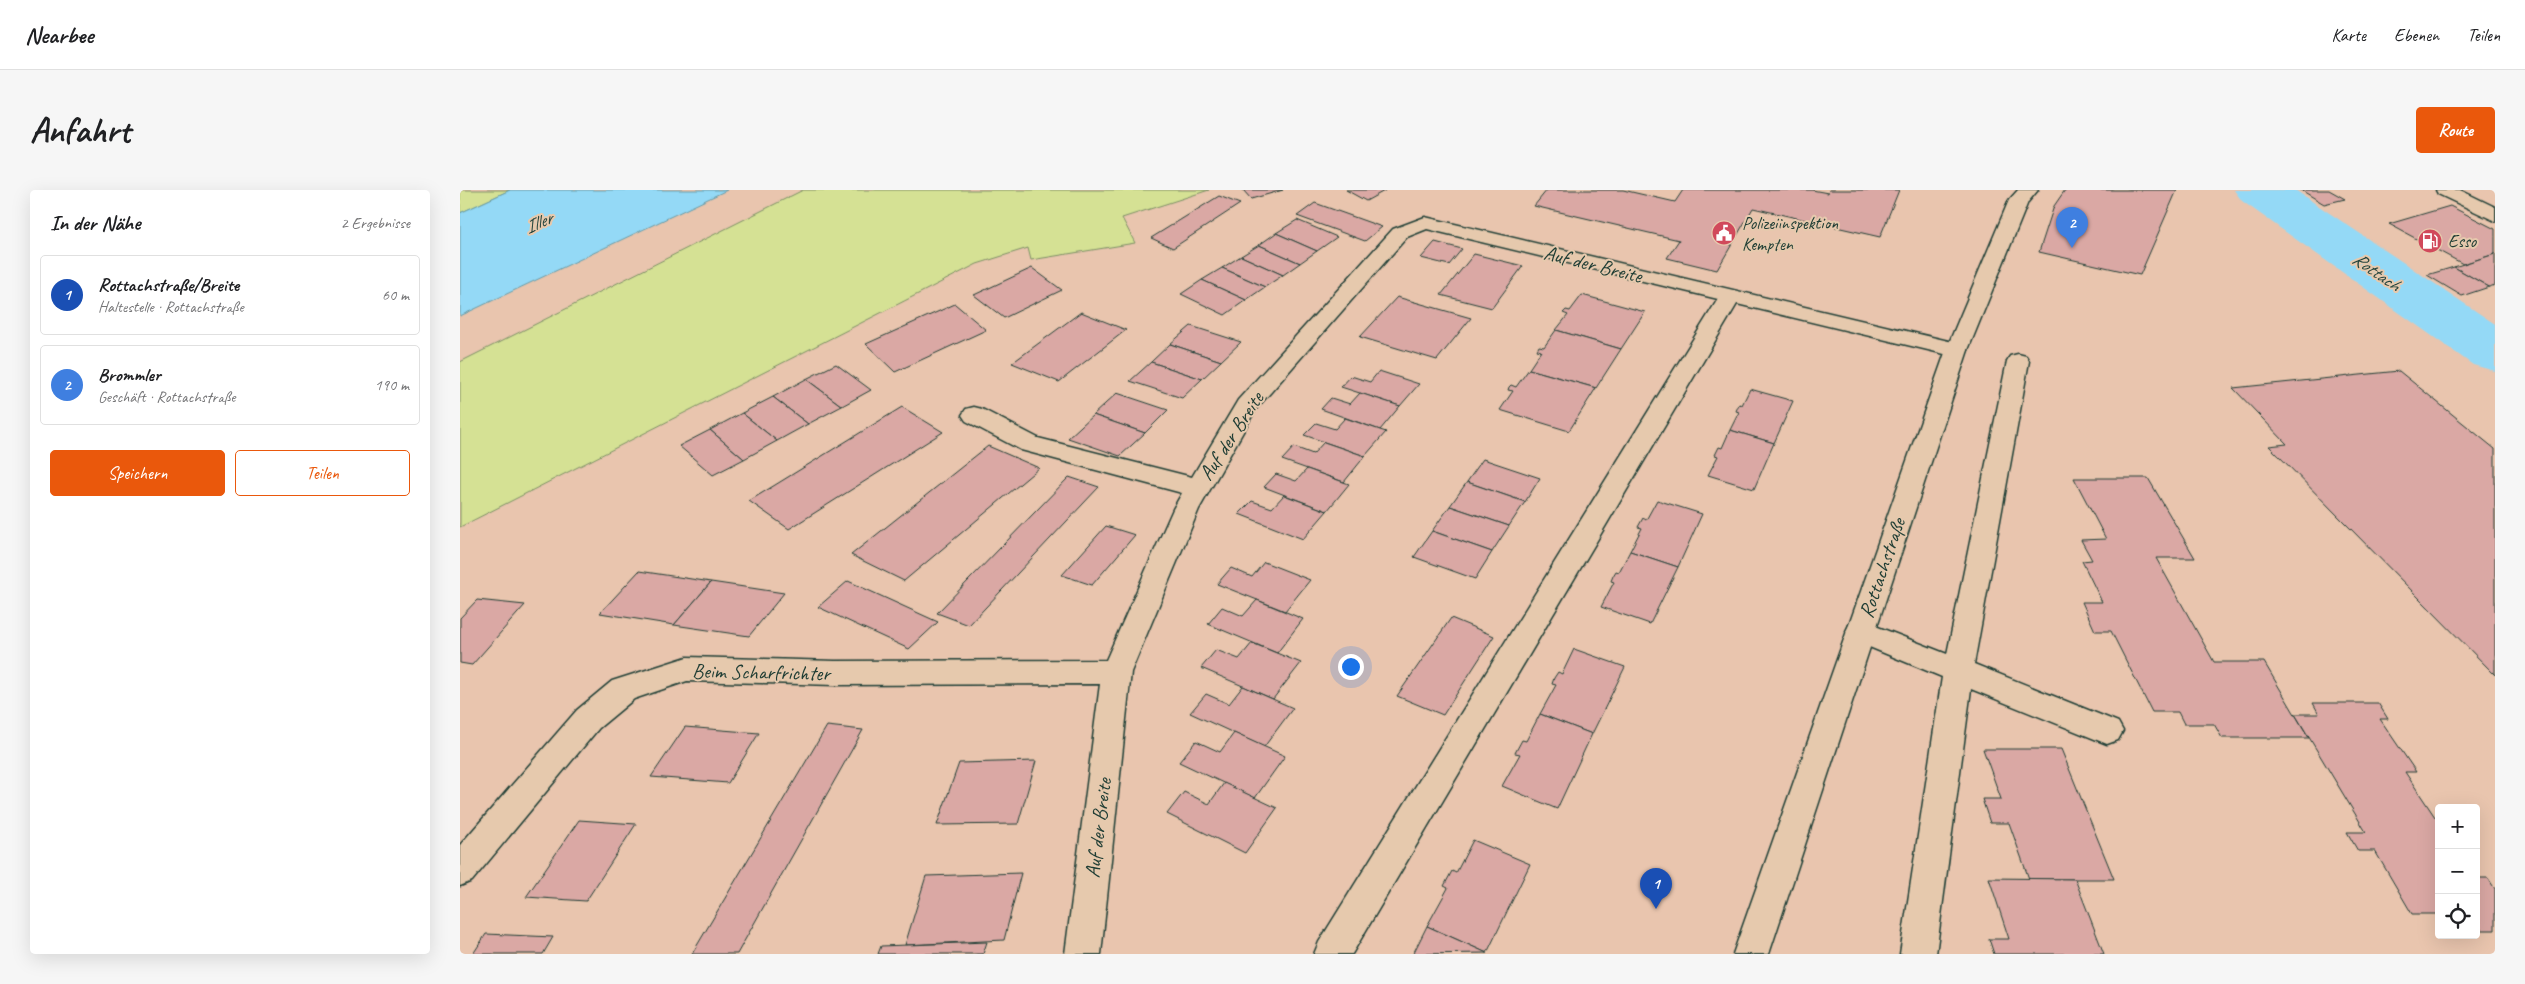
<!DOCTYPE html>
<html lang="de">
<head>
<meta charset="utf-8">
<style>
  :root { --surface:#fff; --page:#f6f6f6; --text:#202124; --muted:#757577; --line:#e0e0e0; --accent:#ea580c }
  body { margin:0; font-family:Caveat,sans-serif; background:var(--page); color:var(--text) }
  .controls { position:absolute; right:15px; bottom:15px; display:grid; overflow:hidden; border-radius:5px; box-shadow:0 5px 20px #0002 }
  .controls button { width:45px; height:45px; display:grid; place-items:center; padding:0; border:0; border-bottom:1px solid var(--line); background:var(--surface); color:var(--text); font:25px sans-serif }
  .you { position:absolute; left:890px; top:476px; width:18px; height:18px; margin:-12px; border:4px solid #fff; border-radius:50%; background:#1a73e8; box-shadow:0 0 0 8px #1a73e833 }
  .badge { display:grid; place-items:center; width:32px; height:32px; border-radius:50%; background:var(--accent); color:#fff; font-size:16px; font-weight:700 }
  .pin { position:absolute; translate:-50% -41px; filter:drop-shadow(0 1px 2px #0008) }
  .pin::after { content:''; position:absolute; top:26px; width:18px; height:15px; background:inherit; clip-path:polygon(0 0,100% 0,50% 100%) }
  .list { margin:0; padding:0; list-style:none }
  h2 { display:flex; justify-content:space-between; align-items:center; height:65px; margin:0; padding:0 20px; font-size:21px }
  h2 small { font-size:16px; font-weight:400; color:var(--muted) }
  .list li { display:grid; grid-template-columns:32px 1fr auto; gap:15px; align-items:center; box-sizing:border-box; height:80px; margin:0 10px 10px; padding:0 10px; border:1px solid var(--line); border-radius:5px }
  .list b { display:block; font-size:19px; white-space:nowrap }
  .list p { margin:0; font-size:16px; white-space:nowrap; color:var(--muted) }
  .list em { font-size:16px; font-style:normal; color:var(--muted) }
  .actions { display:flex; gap:10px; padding:15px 20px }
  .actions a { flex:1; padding:11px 0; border:1px solid var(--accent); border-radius:5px; text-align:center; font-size:18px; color:var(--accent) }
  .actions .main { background:var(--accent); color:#fff }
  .icon { flex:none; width:28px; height:28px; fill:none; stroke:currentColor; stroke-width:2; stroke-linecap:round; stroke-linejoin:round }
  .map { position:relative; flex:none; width:2035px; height:764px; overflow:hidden; border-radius:5px }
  header { display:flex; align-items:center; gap:30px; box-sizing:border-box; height:70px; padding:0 25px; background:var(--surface); border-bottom:1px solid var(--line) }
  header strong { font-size:24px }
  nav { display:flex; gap:28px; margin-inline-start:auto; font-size:18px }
  .intro { display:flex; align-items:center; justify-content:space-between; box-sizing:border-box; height:120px; padding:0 30px }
  h1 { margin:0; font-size:35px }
  .button { padding:12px 22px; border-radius:5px; background:var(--accent); color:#fff; font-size:18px; font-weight:700 }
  main { display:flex; gap:30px; padding:0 30px }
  aside { flex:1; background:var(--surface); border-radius:5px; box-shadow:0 5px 20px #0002 }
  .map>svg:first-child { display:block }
  .green { fill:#d5e194; stroke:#7a8f64 }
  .water { fill:#94d9f6; stroke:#659ba8 }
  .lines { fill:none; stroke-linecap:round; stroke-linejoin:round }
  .river { fill:#94d9f6; fill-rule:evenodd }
  .building { fill:#daa8a4; stroke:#1f3d34 }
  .minor-casing { stroke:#1f3d34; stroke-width:3 }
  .major-casing { stroke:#1f3d34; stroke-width:3 }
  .minor { fill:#e6c9ad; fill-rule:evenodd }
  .major { fill:#e6c9ad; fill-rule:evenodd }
  .labels { text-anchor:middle; stroke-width:4; stroke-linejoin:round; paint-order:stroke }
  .far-poi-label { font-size:18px; fill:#1f3d34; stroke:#e6c9ad; text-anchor:start }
  .far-water-label { font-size:19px; font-style:italic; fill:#25453e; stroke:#e6c9ad }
  .street-label { font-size:21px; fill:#1f3d34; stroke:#e6c9ad }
</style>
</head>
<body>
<header>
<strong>Nearbee</strong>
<nav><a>Karte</a><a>Ebenen</a><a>Teilen</a></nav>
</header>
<div class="intro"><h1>Anfahrt</h1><a class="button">Route</a></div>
<main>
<aside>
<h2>In der Nähe<small>2 Ergebnisse</small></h2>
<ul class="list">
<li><span class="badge" style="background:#1a4fb4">1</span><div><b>Rottachstraße/Breite</b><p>Haltestelle · Rottachstraße</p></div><em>60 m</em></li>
<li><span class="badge" style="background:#3f7fe0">2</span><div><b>Brommler</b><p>Geschäft · Rottachstraße</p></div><em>190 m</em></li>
</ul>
<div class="actions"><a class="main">Speichern</a><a>Teilen</a></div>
</aside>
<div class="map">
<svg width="2035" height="764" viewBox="0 0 2035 764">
  <rect width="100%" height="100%" fill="#e9c5ae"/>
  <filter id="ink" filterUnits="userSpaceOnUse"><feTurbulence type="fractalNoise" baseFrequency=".02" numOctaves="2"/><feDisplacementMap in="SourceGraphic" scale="10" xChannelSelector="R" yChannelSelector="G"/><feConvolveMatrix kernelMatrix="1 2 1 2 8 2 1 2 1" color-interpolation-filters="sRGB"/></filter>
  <g filter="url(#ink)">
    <g class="green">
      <path d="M0 0H50L0 23Z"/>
      <path d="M343 0H749L662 28 675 53 571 70 568 58 517 74 0 337V172Z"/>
    </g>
    <path class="water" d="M50 0H267L0 126V23Z"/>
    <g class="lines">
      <path class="river" d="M1774 0H1835L2035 134V181L2013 175 1782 11Z"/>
    </g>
    <g class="building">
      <path d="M783 0H823L791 9Z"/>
      <path d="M886 0H926L906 11Z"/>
      <path d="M1087 0H1163L1215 12 1223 0H1352L1368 3 1369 0H1439L1420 47 1293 18 1257 80 1207 68 1219 50 1074 16Z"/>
      <path d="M1605 0H1717L1680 85 1579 62 1594 16Z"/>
      <path d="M1841 0H1869L1885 9 1864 14Z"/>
      <path d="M759 6 780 14 713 58 691 48Z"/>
      <path d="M855 13 922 37 905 51 837 26Z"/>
      <path d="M1990 16 2035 39V64L2003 74 1929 34Z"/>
      <path d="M837 30 877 47 857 61 816 43Z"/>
      <path d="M816 43 857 61 840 73 799 55Z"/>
      <path d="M975 52 1002 59 989 75 961 68Z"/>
      <path d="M799 55 840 73 823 85 781 66Z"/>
      <path d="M1014 64 1063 76 1032 118 981 105Z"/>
      <path d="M2035 64V95L2029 97 1994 77Z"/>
      <path d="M781 66 823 85 805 97 762 78Z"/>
      <path d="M1994 77 2029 97 2002 106 1967 85Z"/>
      <path d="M572 78 602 100 544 128 514 105Z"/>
      <path d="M762 78 805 97 786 110 742 90Z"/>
      <path d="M742 90 786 110 765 125 721 104Z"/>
      <path d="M1122 105 1185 122 1161 159 1096 140 1108 125 1103 123 1106 120 1110 121Z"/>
      <path d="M937 107 1011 128 977 170 900 147Z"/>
      <path d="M495 114 526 140 435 182 406 154Z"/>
      <path d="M621 122 666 140 599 192 552 173Z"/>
      <path d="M731 136 781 152 761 171 710 154Z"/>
      <path d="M1096 140 1161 159 1136 198 1069 179 1081 161 1077 160 1079 156 1084 157Z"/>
      <path d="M710 154 761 171 742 189 691 172Z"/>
      <path d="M691 172 742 189 722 208 670 191Z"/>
      <path d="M376 174 411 200 382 216 346 189Z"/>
      <path d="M1069 179 1136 198 1109 241 1040 220 1053 201 1048 200 1049 197 1051 195 1056 197Z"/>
      <path d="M919 181 959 194 940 216 881 197 891 186 910 192Z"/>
      <path d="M1939 181 2035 259V485L1809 256 1827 254 1773 198Z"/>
      <path d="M346 189 382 216 348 234 313 207Z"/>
      <path d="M1290 199 1333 211 1314 253 1270 240 1279 222 1276 221 1279 214 1282 215Z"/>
      <path d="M657 203 708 220 685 243 633 225Z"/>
      <path d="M900 203 940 216 920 240 861 219 871 208 890 214Z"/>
      <path d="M313 207 348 234 317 251 282 223Z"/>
      <path d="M442 217 483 242 329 339 289 311Z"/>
      <path d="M282 223 317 251 284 269 250 240Z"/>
      <path d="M633 225 685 243 660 266 608 248Z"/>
      <path d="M885 228 926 242 905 266 844 245 856 233 875 239Z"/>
      <path d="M250 240 284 269 253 285 219 256Z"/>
      <path d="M1270 240 1314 253 1294 299 1248 285 1258 266 1255 265 1259 257 1262 258Z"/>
      <path d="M864 252 905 266 884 292 822 270 834 257 853 264Z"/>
      <path d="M528 256 579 278 444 391 391 365Z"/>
      <path d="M1023 269 1080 288 1065 312 1007 292Z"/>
      <path d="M847 279 889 294 867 321 804 297 816 284 836 291Z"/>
      <path d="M609 287 639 297 509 435 477 423Z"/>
      <path d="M1614 288H1688L1735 368H1696L1754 472H1804L1849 548H1762L1754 534H1724L1718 522H1692L1651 441H1635L1622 412H1642L1622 371 1632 370 1621 350 1646 349Z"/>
      <path d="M1007 292 1065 312 1049 336 990 316Z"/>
      <path d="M824 305 867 321 843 349 779 324 792 311 812 318Z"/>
      <path d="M1197 310 1242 324 1218 377 1170 361 1182 338 1178 337 1183 328 1186 330Z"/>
      <path d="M990 316 1049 336 1032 362 972 341Z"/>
      <path d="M646 336 675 345 632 395 602 385Z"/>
      <path d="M972 341 1032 362 1015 389 954 367Z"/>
      <path d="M1170 361 1218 377 1190 434 1141 417 1154 392 1151 391 1153 386 1156 381 1159 382Z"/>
      <path d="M804 372 850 390 825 421 757 394 771 378 792 387Z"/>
      <path d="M179 381 251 392 214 435 140 423Z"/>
      <path d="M388 391 478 432 449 459 358 417Z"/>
      <path d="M251 392 324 403 289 446 214 435Z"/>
      <path d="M17 410 65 415 12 475 0 473V428Z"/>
      <path d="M797 410 843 429 817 463 748 434 762 417 783 426Z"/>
      <path d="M991 428 1034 446 983 525 937 506Z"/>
      <path d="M792 453 841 473 813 509 741 478 756 460 779 469Z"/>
      <path d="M1114 459 1165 477 1132 544 1080 524 1096 495 1092 494 1094 488 1098 482 1102 484Z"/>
      <path d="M783 496 833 518 804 557 730 523 746 504 769 514Z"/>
      <path d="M1853 513H1918L1928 529H1920L1956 582H1945L1975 627H1979V724H1952L1915 661H1898L1887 642H1906L1835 524H1859Z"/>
      <path d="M1080 524 1132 544 1097 619 1042 596 1060 564 1055 563 1062 550 1066 551Z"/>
      <path d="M367 536 403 540 277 764H232Z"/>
      <path d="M225 537 299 543 268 593 191 587Z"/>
      <path d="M774 543 825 566 795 608 719 572 736 551 760 562Z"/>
      <path d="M1523 559H1601L1654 689H1569L1549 633H1530L1522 609H1541Z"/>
      <path d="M576 571 558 634 477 635 499 573Z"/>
      <path d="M764 593 817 618 785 663 707 624 724 602 749 614Z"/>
      <path d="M119 630 176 634 126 711 66 707Z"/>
      <path d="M1013 650 1070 674 1027 763 967 736 988 698 984 696 992 681 996 683Z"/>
      <path d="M561 683 544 750 445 755 466 686Z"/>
      <path d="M1529 688 1615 689 1644 764H1534L1529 749H1549Z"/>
      <path d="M2016 688H2028L2035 699V740H2017L2016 738Z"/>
      <path d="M967 736 1027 763 953 764Z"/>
      <path d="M26 744 93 747 83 764H13Z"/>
      <path d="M527 752 523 764H418L421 756Z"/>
    </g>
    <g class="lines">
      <defs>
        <g id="minor">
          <path d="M965 27 1497 153 1505 155 1508 160 1505 165 1497 167 1277 114 892 764H854L859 752 1258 109 967 39 947 47 796 219 739 319 671 482 641 764H605L640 494 375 495 227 491 174 509 139 538 12 691 0 696V655L117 520 152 491 227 467 375 471 646 470 713 319 722 303 561 260 506 231 502 225 506 219 514 217 522 219 578 248 732 287 778 210 933 39Z"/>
          <path d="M1558 164 1566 166 1569 171 1514 474 1658 532 1663 541 1658 550 1647 554 1511 499 1476 764H1440L1482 487 1390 449 1386 441 1390 433 1400 430 1487 464 1547 171 1550 166Z"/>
        </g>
        <g id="major">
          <path d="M1558 0H1578L1568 12 1508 160 1309 764H1273L1486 160 1549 10Z"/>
          <path d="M1976 0H2000L2035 17V31L1978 4Z"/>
        </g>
      </defs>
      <use href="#minor" class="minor-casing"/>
      <use href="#major" class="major-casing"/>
      <use href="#minor" class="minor"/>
      <use href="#major" class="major"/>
    </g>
  </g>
  <defs>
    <symbol id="civic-disc" viewBox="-11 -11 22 22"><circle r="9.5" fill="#d1495b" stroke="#e6c9ad"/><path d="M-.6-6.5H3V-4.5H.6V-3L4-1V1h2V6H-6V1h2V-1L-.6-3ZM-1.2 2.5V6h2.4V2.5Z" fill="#fff"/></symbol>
    <symbol id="fuel-disc" viewBox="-11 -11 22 22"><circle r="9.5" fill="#d1495b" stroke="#e6c9ad"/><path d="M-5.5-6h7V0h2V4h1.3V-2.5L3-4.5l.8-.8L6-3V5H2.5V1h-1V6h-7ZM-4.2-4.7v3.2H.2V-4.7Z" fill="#fff"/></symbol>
  </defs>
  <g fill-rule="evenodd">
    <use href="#civic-disc" x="1250" y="29" width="28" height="28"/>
    <use href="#fuel-disc" x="1956" y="37" width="28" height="28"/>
  </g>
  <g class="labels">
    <g class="far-poi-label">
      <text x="1282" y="39">Polizeiinspektion<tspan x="1282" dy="21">Kempten</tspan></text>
      <text x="1988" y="57">Esso</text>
    </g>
    <g class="far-water-label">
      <text transform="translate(78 32) rotate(-24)" y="7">Iller</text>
      <text transform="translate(1917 81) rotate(35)" y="7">Rottach</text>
    </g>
    <g class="street-label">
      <text transform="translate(1133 74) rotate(14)" y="7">Auf der Breite</text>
      <text transform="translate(771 246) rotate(-57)" y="7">Auf der Breite</text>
      <text transform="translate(1422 378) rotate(-71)" y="7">Rottachstraße</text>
      <text transform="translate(301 482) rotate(1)" y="7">Beim Scharfrichter</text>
      <text transform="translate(638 638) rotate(-83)" y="7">Auf der Breite</text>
    </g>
  </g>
</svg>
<div class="controls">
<button>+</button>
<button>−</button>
<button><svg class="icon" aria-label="locate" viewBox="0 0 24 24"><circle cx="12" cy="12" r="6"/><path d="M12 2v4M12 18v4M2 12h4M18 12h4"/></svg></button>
</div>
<div class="you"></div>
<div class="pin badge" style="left:1196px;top:719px;background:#1a4fb4">1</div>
<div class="pin badge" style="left:1612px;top:58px;background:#3f7fe0">2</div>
</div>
</main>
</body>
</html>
